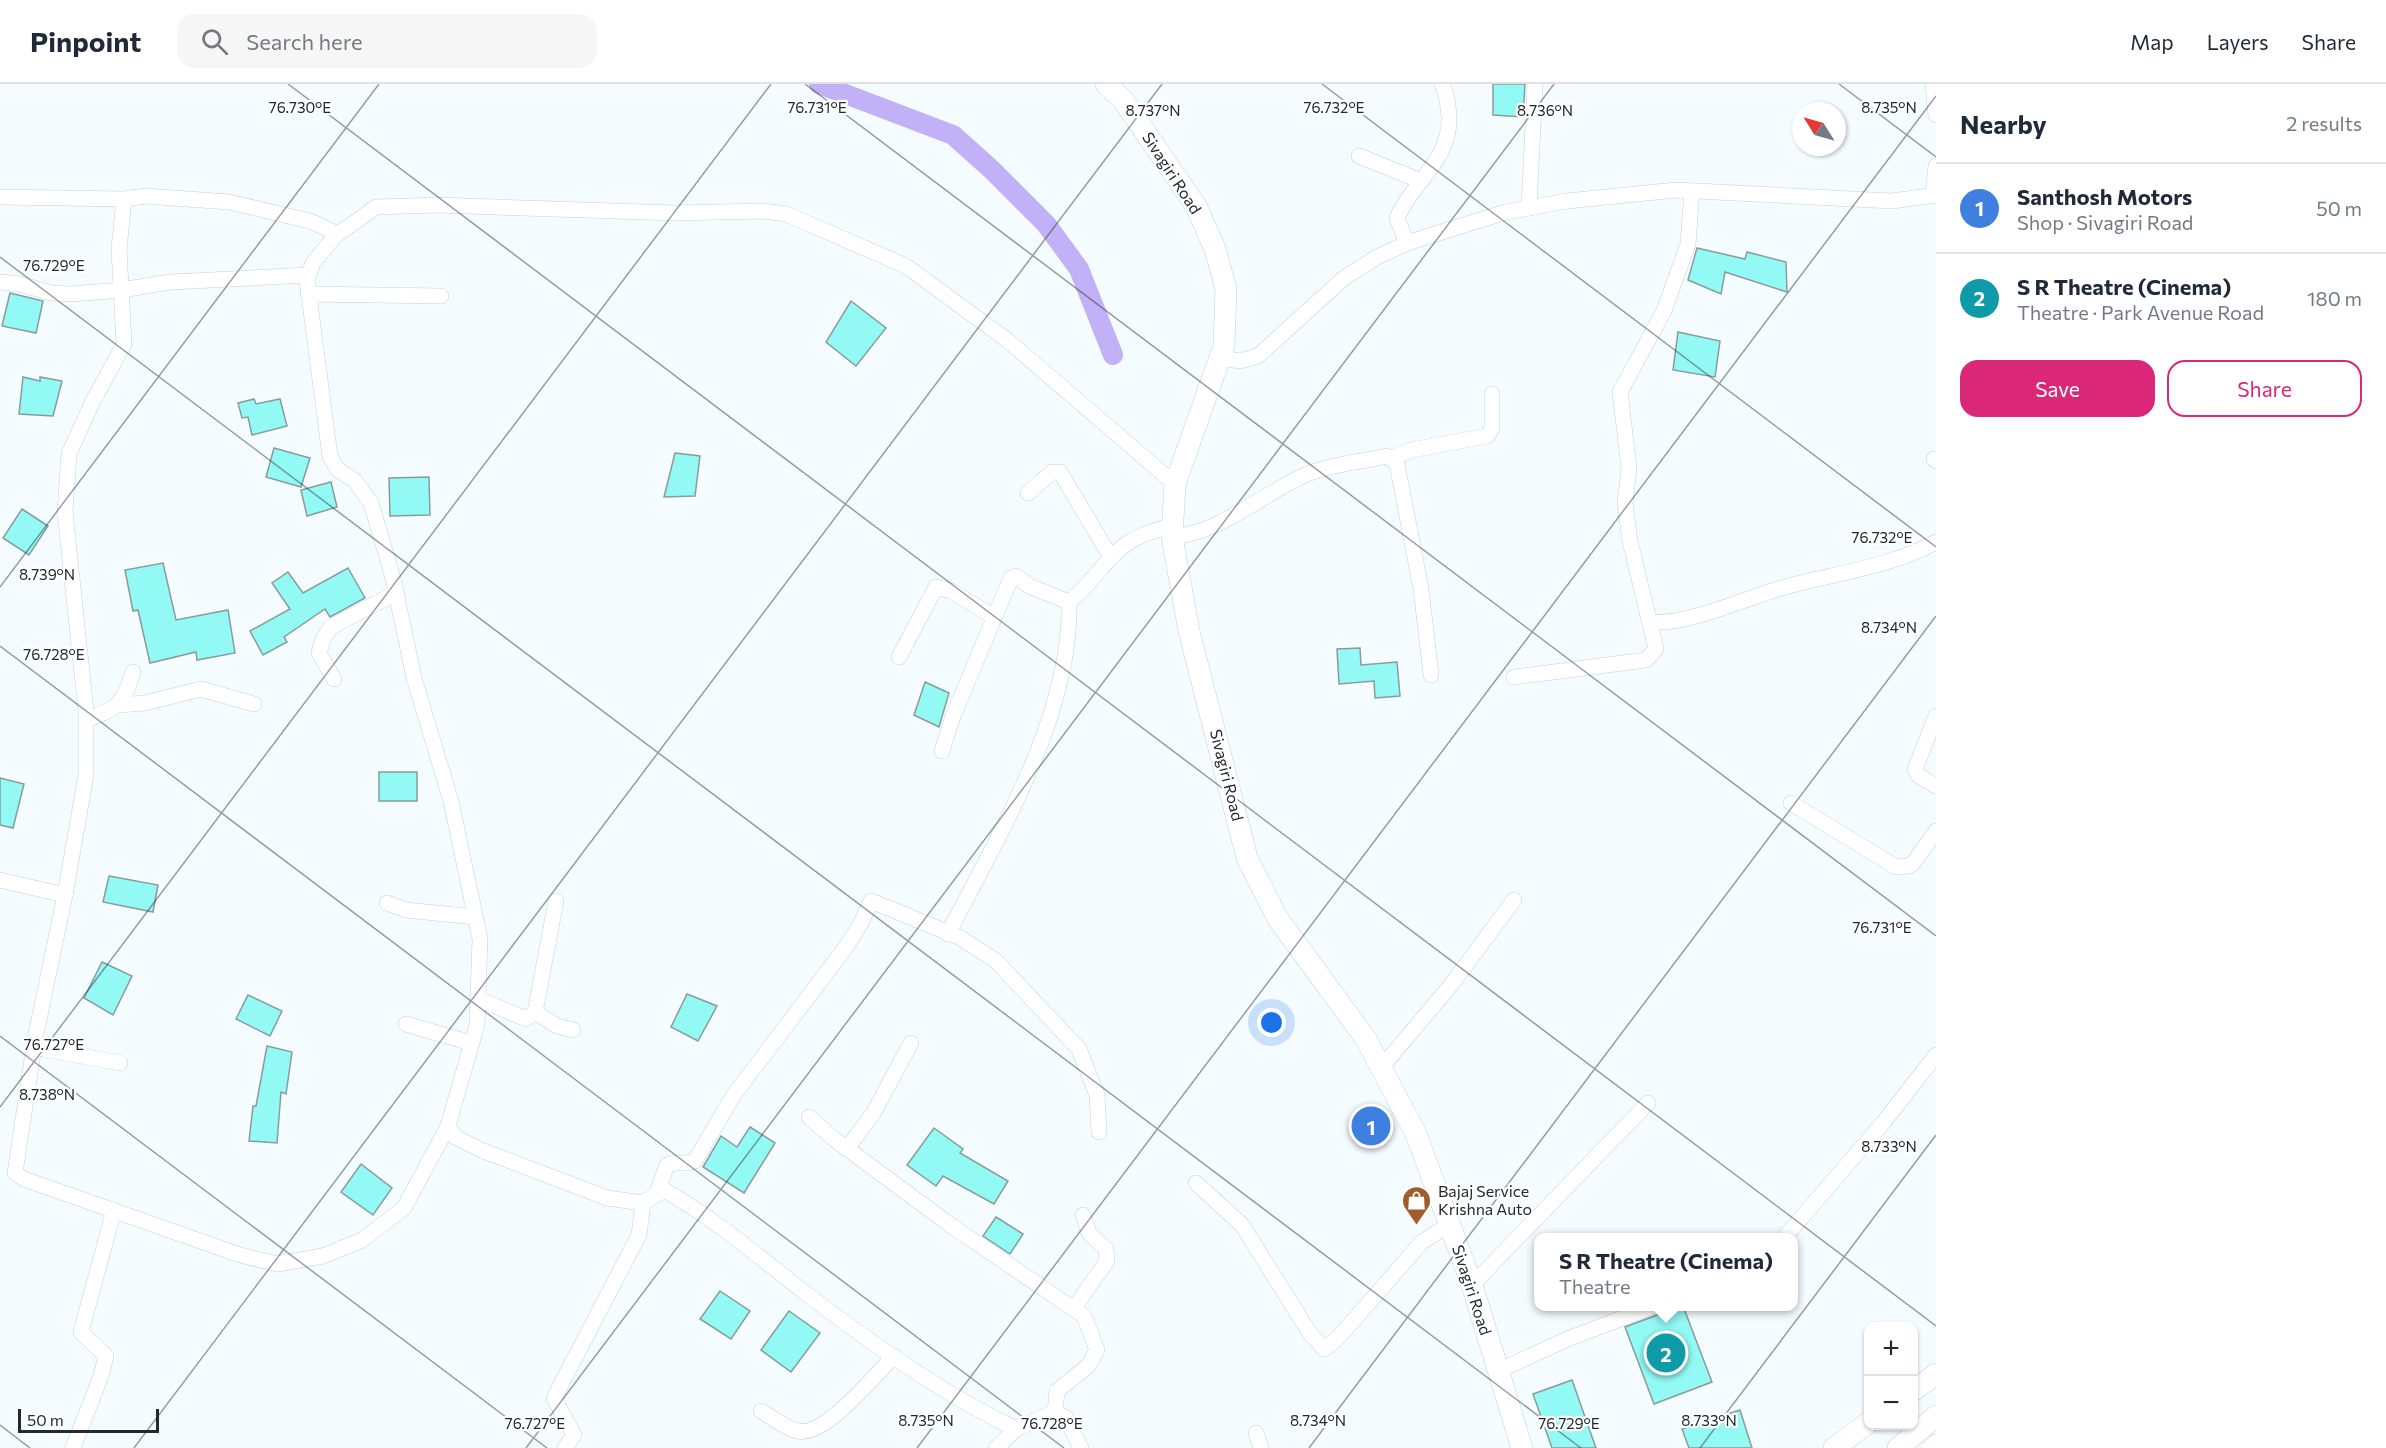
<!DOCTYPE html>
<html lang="en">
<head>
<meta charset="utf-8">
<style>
  :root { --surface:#fff; --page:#f6f6f7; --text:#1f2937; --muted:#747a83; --line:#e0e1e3; --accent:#db2777 }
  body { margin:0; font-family:Commissioner,sans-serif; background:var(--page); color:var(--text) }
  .controls { position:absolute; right:18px; bottom:18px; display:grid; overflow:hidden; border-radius:12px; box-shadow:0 2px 4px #0004 }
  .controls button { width:54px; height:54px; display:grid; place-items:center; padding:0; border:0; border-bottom:2px solid var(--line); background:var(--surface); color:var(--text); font:30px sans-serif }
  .compass { position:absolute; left:1792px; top:18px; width:54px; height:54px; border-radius:50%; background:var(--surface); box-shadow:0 2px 4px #0004; rotate:307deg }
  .scale { position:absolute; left:18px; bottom:15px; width:141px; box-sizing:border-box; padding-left:6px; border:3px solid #232a2d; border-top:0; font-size:16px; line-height:21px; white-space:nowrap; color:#232a2d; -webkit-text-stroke:4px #fff; paint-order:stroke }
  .you { position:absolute; left:1272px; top:939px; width:21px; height:21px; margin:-15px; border:4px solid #fff; border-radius:50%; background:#1a73e8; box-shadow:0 0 0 9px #1a73e833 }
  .badge { display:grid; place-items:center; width:39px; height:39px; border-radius:50%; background:var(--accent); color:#fff; font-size:20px; font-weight:700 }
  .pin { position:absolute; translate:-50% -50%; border:3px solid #fff; box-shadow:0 2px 6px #0006 }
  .popup { position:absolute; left:1534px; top:1149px; width:264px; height:78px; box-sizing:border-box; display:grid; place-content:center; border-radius:12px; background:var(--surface); filter:drop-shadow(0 2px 4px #0005); font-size:20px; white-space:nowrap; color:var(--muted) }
  .popup b { font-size:22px; color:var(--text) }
  .popup::after { content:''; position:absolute; left:50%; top:100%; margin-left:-12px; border:12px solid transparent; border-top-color:var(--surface) }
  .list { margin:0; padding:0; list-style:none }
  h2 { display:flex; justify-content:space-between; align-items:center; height:78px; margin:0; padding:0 24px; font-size:26px }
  h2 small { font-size:20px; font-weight:400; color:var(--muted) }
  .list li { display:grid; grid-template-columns:39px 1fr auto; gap:18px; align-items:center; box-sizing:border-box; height:90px; padding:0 24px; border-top:2px solid var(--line) }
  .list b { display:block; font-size:22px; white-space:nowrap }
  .list p { margin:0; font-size:20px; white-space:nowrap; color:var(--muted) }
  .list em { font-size:20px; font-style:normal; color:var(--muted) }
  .actions { display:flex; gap:12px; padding:18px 24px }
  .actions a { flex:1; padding:14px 0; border:2px solid var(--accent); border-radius:18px; text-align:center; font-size:21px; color:var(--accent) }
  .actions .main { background:var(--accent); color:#fff }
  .icon { flex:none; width:33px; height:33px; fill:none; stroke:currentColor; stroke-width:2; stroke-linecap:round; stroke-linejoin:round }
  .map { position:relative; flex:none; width:1936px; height:1364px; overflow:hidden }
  header { display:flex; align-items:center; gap:36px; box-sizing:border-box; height:84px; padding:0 30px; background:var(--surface); border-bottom:2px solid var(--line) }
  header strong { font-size:28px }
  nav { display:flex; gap:33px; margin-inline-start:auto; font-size:21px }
  .search { width:420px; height:54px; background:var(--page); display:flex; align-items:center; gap:15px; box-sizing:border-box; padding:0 21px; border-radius:18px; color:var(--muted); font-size:22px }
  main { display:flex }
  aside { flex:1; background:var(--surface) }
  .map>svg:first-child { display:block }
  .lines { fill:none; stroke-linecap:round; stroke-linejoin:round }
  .canal { stroke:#c2b1f6; stroke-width:20 }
  .building { fill:#92f9f4; stroke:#899c9b; stroke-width:1.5 }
  .minor-casing { stroke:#c1d2da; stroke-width:16 }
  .secondary-casing { stroke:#c1d2da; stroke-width:22 }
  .minor { stroke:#fff; stroke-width:15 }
  .secondary { stroke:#fff; stroke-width:21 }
  .ticks { fill:none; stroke:#232a2d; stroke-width:1.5; stroke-opacity:0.45 }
  .labels { text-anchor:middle; stroke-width:4.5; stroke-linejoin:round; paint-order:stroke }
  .street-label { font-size:16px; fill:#232a2d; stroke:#fff }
  .poi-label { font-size:16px; fill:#232a2d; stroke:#fff; text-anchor:start }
  .ticks-label { font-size:15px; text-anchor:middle; fill:#232a2d; stroke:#fff; stroke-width:4.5; stroke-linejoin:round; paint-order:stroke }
</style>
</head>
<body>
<header>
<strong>Pinpoint</strong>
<div class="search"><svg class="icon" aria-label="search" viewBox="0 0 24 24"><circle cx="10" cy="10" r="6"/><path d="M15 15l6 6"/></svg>Search here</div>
<nav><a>Map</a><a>Layers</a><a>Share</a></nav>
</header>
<main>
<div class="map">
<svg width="1936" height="1364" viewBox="0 0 1936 1364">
  <rect width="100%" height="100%" fill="#f4fcff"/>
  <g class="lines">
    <path class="canal" d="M819 0 953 51 991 85 1046 140 1079 185 1113 271"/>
  </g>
  <g class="building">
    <path d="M1493 0H1525L1523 33 1493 31Z"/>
    <path d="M1697 164 1745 175 1747 168 1786 178 1787 208 1725 188 1721 210 1688 196Z"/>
    <path d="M10 209 43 217 36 249 2 242Z"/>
    <path d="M851 217 886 244 856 282 826 258Z"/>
    <path d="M1678 248 1720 257 1715 293 1673 286Z"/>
    <path d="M23 293 40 297V293L62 297 53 332 19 330Z"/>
    <path d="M254 315 256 320 280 315 287 342 252 351 248 333 242 334 238 319Z"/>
    <path d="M274 364 310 374 301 403 266 393Z"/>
    <path d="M675 369 700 372 695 412 664 413Z"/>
    <path d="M429 393 430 431 390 432 389 394Z"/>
    <path d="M331 398 337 423 307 432 301 406Z"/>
    <path d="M22 425 48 442 29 471 3 454Z"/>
    <path d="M163 479 176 536 228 526 235 569 197 576 196 568 150 579 138 526 133 527 125 486Z"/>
    <path d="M348 484 365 514 330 533 325 525 284 553 287 558 263 571 250 547 290 525 272 499 288 488 303 509Z"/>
    <path d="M1360 564 1361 581 1397 578 1400 612 1375 614 1374 597 1339 600 1337 565Z"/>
    <path d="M925 598 949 609 939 643 914 631Z"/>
    <rect x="379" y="688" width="38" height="29"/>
    <path d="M0 694 24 700 13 744 0 741Z"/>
    <path d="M109 792 158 801 153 828 103 818Z"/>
    <path d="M102 878 132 892 113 931 84 914Z"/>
    <path d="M687 910 717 922 698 957 671 943Z"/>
    <path d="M248 911 282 927 270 952 236 935Z"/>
    <path d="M267 962 292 968 286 1010 281 1008 277 1059 249 1057 253 1022H256Z"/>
    <path d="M750 1043 775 1059 744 1109 703 1083 721 1052 737 1063Z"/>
    <path d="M934 1044 963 1065 960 1069 1008 1097 994 1120 943 1092 936 1102 907 1081Z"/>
    <path d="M361 1080 392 1104 373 1131 341 1108Z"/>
    <path d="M996 1133 1023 1150 1010 1170 983 1152Z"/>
    <path d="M720 1207 750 1227 731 1255 700 1235Z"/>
    <path d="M1664 1222H1683L1712 1298 1654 1320 1625 1243 1657 1231Z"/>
    <path d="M789 1227 820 1249 791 1288 761 1266Z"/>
    <path d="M1572 1296 1596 1364H1552L1533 1310Z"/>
    <path d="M1740 1326 1752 1364H1689L1682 1345Z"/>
  </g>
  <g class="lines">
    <defs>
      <g id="minor">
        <path d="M1933 0 1936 31"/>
        <path d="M1359 72 1421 97"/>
        <path d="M1933 112 1936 82"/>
        <path d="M0 113 124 115 146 112 229 118 310 137 338 150 376 123 437 121 675 129 763 127 786 130 906 182 1007 256 1175 400"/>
        <path d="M124 115 119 165 124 260 92 319 69 370 65 428 86 627V691L65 811 35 955 15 1089 24 1095 240 1171 277 1180 323 1172 362 1156 404 1124 448 1042"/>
        <path d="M1529 124 1535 0"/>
        <path d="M337 150 313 179 307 196 330 372 337 385 355 397 371 419 393 494 414 594 451 717 480 855 477 941 448 1042 455 1053 481 1066 607 1114 643 1119 664 1106C714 1134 759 1173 804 1208 870 1259 941 1309 1016 1345L1055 1328 1066 1334 1081 1364"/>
        <path d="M1407 159 1397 134C1413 97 1451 76 1449 32 1448 21 1447 9 1442 0"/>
        <path d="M0 198 20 200 51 209 71 210 121 206 170 198 308 191"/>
        <path d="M308 210 441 212"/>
        <path d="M1221 274 1240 277 1258 272 1344 194 1377 173 1407 159 1506 128 1567 117 1676 106 1892 117 1936 111"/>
        <path d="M1392 374 1411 366 1487 352 1492 345V310"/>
        <path d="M1934 375 1936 377"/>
        <path d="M1028 409 1052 388H1060L1110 472"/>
        <path d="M1172 453C1223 448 1260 411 1305 391 1330 380 1361 378 1387 372L1397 380 1421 505 1431 591"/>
        <path d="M1652 538C1689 541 1748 513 1785 503 1836 489 1890 483 1936 458"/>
        <path d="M899 573 936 503 951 507 994 533"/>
        <path d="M1514 593 1646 576 1656 565 1630 457 1625 419 1629 384 1620 308 1664 227 1688 160 1692 107"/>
        <path d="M334 595 319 569 323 555 331 543 396 509"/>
        <path d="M119 621 145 619 201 605 254 620"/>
        <path d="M1936 632 1915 685 1919 692 1936 702"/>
        <path d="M86 636C118 624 123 621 133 588"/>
        <path d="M942 667 953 632 1011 494 1016 492 1029 502 1069 518"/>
        <path d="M1791 719 1896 783 1909 782 1914 778 1936 747"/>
        <path d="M0 796 65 811"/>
        <path d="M387 819 406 826 475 833"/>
        <path d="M948 850C998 752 1072 631 1069 518 1111 482 1110 455 1172 442"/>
        <path d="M479 915 526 935 535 928 556 817"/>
        <path d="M535 928 557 942 573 946"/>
        <path d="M406 940 471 959"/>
        <path d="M33 963 120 979"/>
        <path d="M1381 984 1451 901 1514 816"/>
        <path d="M809 1033 834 1055 953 1143 1084 1232 1097 1266 1089 1281 1057 1307 1055 1328"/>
        <path d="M847 1065 874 1028 911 959"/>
        <path d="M1196 1099 1242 1141 1309 1248 1324 1265 1338 1254 1422 1158 1450 1140"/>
        <path d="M656 1111 667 1081C677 1077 685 1081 695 1077L733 1012 846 863 861 839 871 817 959 853 996 877 1079 965 1097 1011 1099 1048"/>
        <path d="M1784 1154 1883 1039 1936 971"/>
        <path d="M1472 1201 1648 1019"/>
        <path d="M1074 1224 1107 1177 1106 1165 1089 1149 1083 1131"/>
        <path d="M1498 1287 1565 1256 1654 1222"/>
        <path d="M761 1327C772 1333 786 1345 798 1347 824 1354 876 1290 894 1272"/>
        <path d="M1256 1349 1261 1364"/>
        <path d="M73 1364 101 1292 106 1272 81 1248 114 1126"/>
        <path d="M565 1364 574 1351 554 1314 639 1151 643 1119"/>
        <path d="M996 1364 1016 1345"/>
        <path d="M1929 1364 1936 1358"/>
      </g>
      <g id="secondary">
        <path d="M1106 0 1123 16 1196 122 1215 165 1226 205 1224 262 1175 400 1172 453 1189 547 1247 774 1278 835 1366 955 1416 1050 1472 1201 1522 1364"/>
        <path d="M1914 1306 1936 1290"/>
        <path d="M1834 1364 1868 1339"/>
        <path d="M1898 1364 1936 1332"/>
      </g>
    </defs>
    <use href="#minor" class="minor-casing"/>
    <use href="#secondary" class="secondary-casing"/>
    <use href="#minor" class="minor"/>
    <use href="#secondary" class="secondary"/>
  </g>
  <path class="ticks" d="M288 0 1936 1242M805 0 1936 852M1322 0 1936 463M1839 0 1936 73M0 173 1581 1364M0 503 379 0M0 562 1064 1364M0 952 547 1364M0 1023 771 0M0 1341 30 1364M134 1364 1162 0M526 1364 1554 0M917 1364 1936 12M1309 1364 1936 532M1700 1364 1936 1051"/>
  <defs>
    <symbol id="shop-pin" viewBox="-11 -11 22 30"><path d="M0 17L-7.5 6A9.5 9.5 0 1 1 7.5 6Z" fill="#a05c2d" stroke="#fff"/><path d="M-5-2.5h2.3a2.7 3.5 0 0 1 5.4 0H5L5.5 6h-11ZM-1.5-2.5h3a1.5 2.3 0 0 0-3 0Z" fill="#fff"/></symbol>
  </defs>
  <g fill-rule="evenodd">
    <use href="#shop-pin" x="1400" y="1100" width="33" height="45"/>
  </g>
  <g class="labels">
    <g class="street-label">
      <text transform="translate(1172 89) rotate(57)" y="6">Sivagiri Road</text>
      <text transform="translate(1227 691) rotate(76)" y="6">Sivagiri Road</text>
      <text transform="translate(1472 1206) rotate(72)" y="6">Sivagiri Road</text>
    </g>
    <g class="poi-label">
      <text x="1438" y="1113">Bajaj Service<tspan x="1438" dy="18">Krishna Auto</tspan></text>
    </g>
  </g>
  <g class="ticks-label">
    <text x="300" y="29">76.730°E</text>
    <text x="817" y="29">76.731°E</text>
    <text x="1334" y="29">76.732°E</text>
    <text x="1889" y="29">8.735°N</text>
    <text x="1153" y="32">8.737°N</text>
    <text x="1545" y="32">8.736°N</text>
    <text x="54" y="187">76.729°E</text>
    <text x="1882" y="459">76.732°E</text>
    <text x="47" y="496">8.739°N</text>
    <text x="1889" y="549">8.734°N</text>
    <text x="54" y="576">76.728°E</text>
    <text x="1882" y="849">76.731°E</text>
    <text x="54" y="966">76.727°E</text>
    <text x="47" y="1016">8.738°N</text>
    <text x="1889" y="1068">8.733°N</text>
    <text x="926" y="1342">8.735°N</text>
    <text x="1318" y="1342">8.734°N</text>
    <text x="1709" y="1342">8.733°N</text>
    <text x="535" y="1345">76.727°E</text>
    <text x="1052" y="1345">76.728°E</text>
    <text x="1569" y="1345">76.729°E</text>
  </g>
</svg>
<div class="controls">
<button>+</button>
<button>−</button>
</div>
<svg class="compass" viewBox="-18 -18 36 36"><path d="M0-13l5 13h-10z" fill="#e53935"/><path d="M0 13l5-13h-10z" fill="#747a83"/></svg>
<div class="scale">50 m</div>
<div class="you"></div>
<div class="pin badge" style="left:1371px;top:1042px;background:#3f7fe0">1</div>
<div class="pin badge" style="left:1666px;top:1269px;background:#0f9aa8">2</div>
<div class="popup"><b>S R Theatre (Cinema)</b>Theatre</div>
</div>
<aside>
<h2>Nearby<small>2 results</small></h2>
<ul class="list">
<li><span class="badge" style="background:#3f7fe0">1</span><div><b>Santhosh Motors</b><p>Shop · Sivagiri Road</p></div><em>50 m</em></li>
<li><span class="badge" style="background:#0f9aa8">2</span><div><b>S R Theatre (Cinema)</b><p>Theatre · Park Avenue Road</p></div><em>180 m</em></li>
</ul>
<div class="actions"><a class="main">Save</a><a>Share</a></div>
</aside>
</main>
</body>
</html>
